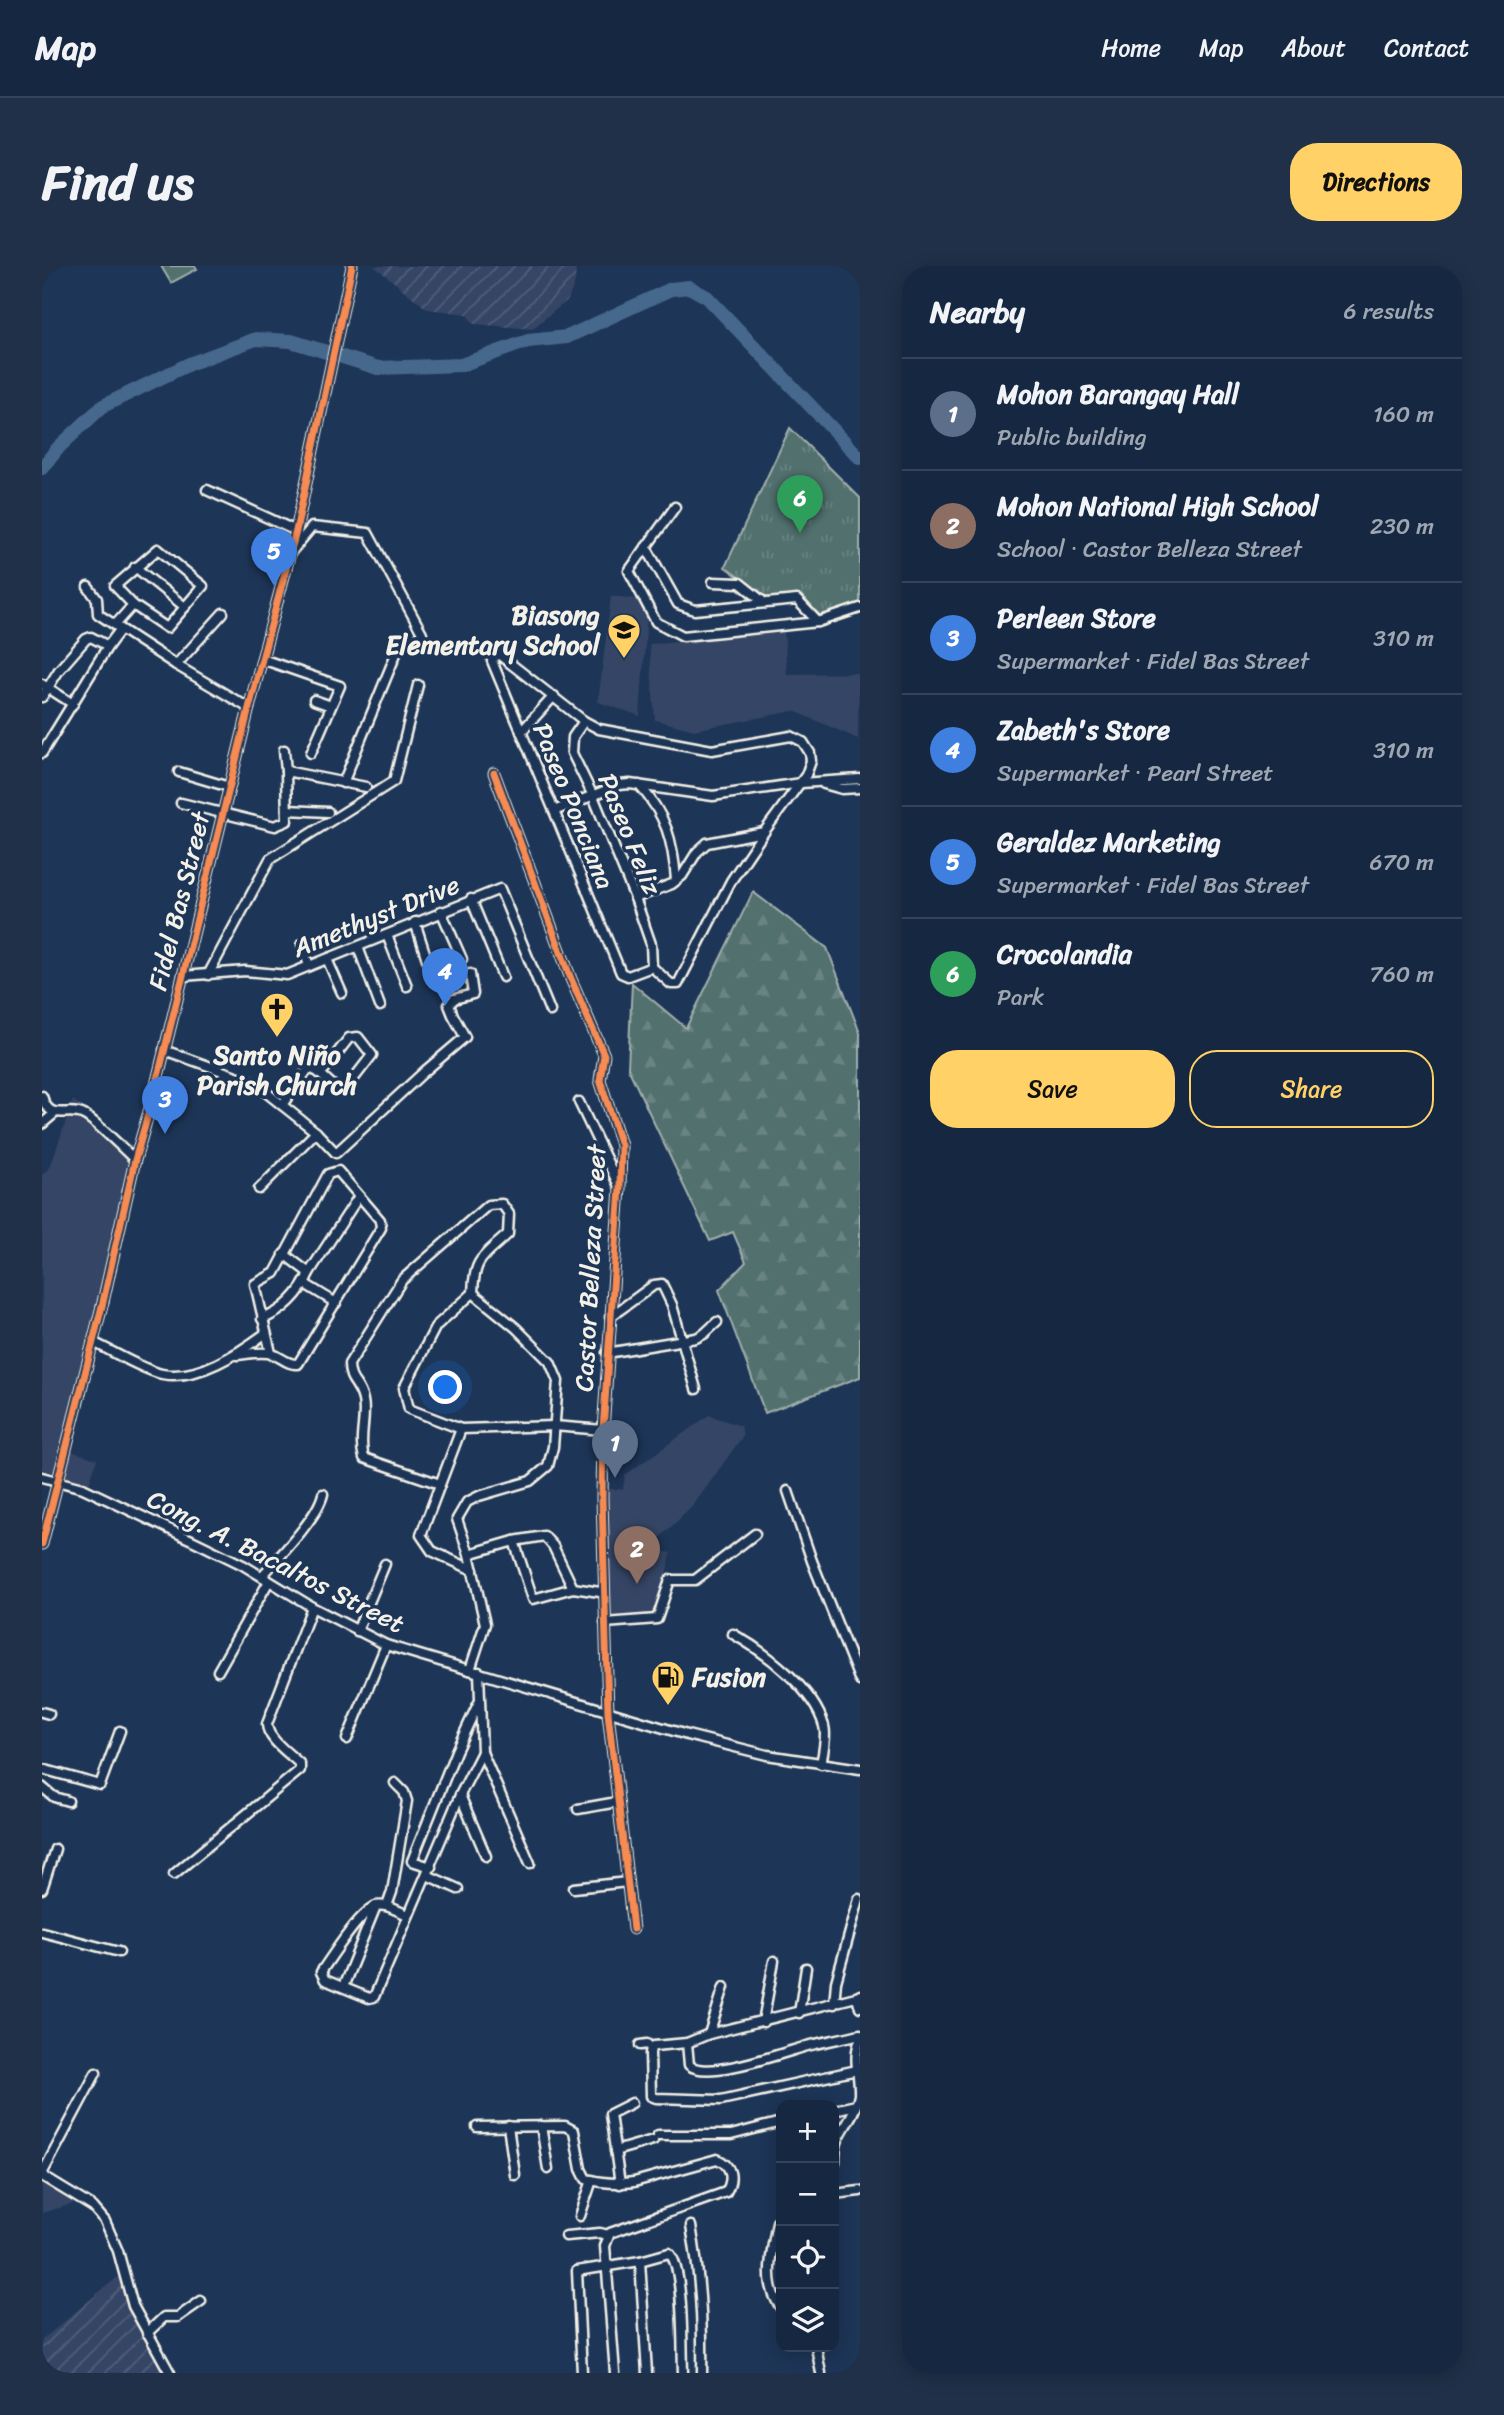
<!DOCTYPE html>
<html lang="en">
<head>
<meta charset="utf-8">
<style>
  :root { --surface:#162841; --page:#1f3048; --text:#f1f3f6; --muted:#9ea6b1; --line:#35445a; --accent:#ffd166 }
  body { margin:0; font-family:Sriracha,sans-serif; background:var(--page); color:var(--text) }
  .controls { position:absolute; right:21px; bottom:21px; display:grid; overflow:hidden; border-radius:14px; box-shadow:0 4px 18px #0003 }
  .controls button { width:63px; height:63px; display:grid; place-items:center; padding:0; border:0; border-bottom:2px solid var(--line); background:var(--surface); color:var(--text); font:35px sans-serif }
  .you { position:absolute; left:404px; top:1122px; width:24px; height:24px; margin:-18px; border:5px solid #fff; border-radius:50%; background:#1a73e8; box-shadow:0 0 0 10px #1a73e833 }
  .badge { display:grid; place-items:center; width:46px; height:46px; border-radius:50%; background:var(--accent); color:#fff; font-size:23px; font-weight:700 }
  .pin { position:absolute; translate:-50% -58px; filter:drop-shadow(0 2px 4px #0008) }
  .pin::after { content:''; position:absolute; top:37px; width:24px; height:21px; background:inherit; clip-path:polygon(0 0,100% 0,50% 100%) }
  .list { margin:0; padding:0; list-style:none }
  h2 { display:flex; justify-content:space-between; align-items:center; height:91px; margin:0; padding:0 28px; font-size:30px }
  h2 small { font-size:23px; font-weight:400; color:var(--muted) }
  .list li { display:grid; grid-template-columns:46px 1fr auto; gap:21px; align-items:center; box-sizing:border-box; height:112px; padding:0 28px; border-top:2px solid var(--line) }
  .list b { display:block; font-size:26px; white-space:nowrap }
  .list p { margin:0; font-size:23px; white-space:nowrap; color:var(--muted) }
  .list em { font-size:23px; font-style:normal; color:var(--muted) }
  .actions { display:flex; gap:14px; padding:21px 28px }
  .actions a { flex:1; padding:16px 0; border:2px solid var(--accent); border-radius:28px; text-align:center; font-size:24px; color:var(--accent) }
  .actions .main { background:var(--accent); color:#111 }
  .icon { flex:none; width:38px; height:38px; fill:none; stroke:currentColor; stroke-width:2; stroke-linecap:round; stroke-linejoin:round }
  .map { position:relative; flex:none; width:818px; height:2107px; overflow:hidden; border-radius:28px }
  header { display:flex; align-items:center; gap:42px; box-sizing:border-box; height:98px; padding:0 35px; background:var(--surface); border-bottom:2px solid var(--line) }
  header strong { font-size:33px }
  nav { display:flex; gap:38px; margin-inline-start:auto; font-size:24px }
  .intro { display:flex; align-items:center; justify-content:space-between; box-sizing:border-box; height:168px; padding:0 42px }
  h1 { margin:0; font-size:49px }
  .button { padding:18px 32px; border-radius:28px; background:var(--accent); color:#111; font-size:24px; font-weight:700 }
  main { display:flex; gap:42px; padding:0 42px }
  aside { flex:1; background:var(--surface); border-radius:28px; box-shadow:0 4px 18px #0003 }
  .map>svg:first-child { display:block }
  .built { fill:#344465 }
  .industrial { fill:url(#industrial-furrows) }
  .forest { fill:url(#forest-firs); stroke:#a2b0ab; stroke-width:2 }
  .park { fill:url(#park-tufts); stroke:#a2b0ab; stroke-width:2 }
  .garden { fill:#516f6e; stroke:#a2b0ab; stroke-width:2 }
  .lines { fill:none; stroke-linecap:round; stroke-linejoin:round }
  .river { stroke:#46688d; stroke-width:14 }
  .minor-casing { stroke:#f4f1e8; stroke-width:13 }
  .minor { stroke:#1d3557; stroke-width:8 }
  .cycleway-casing { stroke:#1d3557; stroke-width:11 }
  .cycleway { stroke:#f68b52; stroke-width:7 }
  .labels { text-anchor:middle; stroke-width:7; stroke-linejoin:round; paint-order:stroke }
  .poi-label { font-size:26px; font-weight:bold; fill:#f4f1e8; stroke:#1d3557; text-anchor:end }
  .street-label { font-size:26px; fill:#f4f1e8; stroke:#1d3557 }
</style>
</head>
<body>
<header>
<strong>Map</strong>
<nav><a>Home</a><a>Map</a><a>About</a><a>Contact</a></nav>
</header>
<div class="intro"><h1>Find us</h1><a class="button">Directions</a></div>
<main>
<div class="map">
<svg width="818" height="2107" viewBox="0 0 818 2107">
  <defs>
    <pattern id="industrial-furrows" width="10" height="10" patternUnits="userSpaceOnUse" patternTransform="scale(1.75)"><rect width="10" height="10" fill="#344465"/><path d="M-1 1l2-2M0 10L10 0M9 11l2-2" fill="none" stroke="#525f7b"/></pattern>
    <pattern id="forest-firs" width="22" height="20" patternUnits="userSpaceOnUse" patternTransform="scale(1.75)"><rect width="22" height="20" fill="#516f6e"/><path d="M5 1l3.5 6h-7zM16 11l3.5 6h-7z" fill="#6b8483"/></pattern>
    <pattern id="park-tufts" width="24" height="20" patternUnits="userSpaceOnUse" patternTransform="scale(1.75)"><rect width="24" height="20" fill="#516f6e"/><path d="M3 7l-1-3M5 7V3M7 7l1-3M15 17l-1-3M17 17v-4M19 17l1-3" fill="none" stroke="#6b8483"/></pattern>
  </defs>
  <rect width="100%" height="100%" fill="#1d3557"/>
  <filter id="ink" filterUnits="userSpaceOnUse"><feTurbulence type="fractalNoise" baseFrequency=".0143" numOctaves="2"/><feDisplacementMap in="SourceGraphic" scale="14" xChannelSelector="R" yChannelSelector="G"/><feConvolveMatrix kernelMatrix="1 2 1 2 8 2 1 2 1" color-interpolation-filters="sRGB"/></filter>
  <g filter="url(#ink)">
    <g class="built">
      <path d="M569 330 596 333 605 351 598 450 556 436Z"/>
      <path d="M742 363 745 408 817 407 816 473 752 445 652 464 613 454 607 378Z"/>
      <path d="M31 834 93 882 12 1206 0 1204V909L8 901Z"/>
      <path d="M667 1149 699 1160 701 1170 651 1240 607 1282 629 1287 616 1349 567 1352 563 1223H581L583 1209Z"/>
      <path d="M29 1185 55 1193 47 1219 21 1211Z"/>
      <path d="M0 1915 26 1929 31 1938 0 1947Z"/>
    </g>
    <g class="industrial">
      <path d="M332 0H539L534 2 533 16 526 34 490 63 432 58 424 48 385 43Z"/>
      <path d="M78 2009 103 2075 123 2107H0V2074Z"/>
    </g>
    <path class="forest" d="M711 626 785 682 818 767V1111L723 1147 677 1024 704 996 691 966 668 975 586 802 590 717 644 762Z"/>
    <path class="park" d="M748 162 818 232V338L779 351 759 329 728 334 683 301Z"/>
    <path class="garden" d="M119 0H153L155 3 129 17Z"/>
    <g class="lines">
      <path class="river" d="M0 202 17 181 61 140 147 98 214 73 249 75 336 102 419 99 486 75 525 71 629 23 647 21 665 31 818 192"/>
      <defs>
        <g id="minor">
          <path d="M165 224 254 265"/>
          <path d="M633 241 587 305 614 356 641 370 776 356 818 342"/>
          <path d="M604 281 636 338 653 344 755 334 776 356"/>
          <path d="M116 283 161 320 125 362 91 339 73 320Z"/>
          <path d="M249 286 270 261 326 267 380 367"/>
          <path d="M93 301 143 341"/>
          <path d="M671 316 698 317 723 337"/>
          <path d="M46 321 55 333 56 348 134 399 207 442"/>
          <path d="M74 358 91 339"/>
          <path d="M455 387 542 455 557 463 670 484 749 470 761 476 768 487 769 495 764 509 722 566 689 615 636 718H629L610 701 586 710 579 707 450 395Z"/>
          <path d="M220 393 298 420 269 487"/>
          <path d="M134 399 181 347"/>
          <path d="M0 418 31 438"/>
          <path d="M0 431 17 404 44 373 49 371 66 380"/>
          <path d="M272 434 289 440"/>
          <path d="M542 455 531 471 530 487 551 530 593 632 609 678 610 701"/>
          <path d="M479 466 512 430"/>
          <path d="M242 484 244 505"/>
          <path d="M0 487 66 380 78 364"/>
          <path d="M137 506 187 521"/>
          <path d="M452 507 529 713 562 789 558 814 579 879 578 922 561 1164 560 1232 566 1447 591 1663"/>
          <path d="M301 517 356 383"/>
          <path d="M782 518 800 523 818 522"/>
          <path d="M597 519C624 549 631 574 634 614"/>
          <path d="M139 537 233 560 245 555 244 505 324 521"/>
          <path d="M246 544 286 546"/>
          <path d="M512 545 577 519 588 518 671 530 759 517 818 513"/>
          <path d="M593 632 630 618 640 610 655 586 665 577 722 566"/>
          <path d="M429 633 461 711"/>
          <path d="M399 645 420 693"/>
          <path d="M373 656 391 712"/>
          <path d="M345 669 365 720"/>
          <path d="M260 678 267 700"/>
          <path d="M316 681 338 740"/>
          <path d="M285 693 300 727"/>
          <path d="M166 709 228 593 352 515 376 419"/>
          <path d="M141 710 203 705 245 709 458 623 508 745"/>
          <path d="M122 784 211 816 274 866 294 887 383 805 423 771 411 749 407 739 412 733 431 728 428 708"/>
          <path d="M0 830C8 858 25 840 42 849 55 856 80 882 93 894"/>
          <path d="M537 836 577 920"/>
          <path d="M240 839 264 806 270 803 276 806 282 804 307 772 316 771 330 789 303 824H296L276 806"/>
          <path d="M0 858 13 847"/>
          <path d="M217 923 274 866"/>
          <path d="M242 988 267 1007"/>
          <path d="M263 1018 294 1037"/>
          <path d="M568 1051 612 1019 620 1018 630 1039 654 1123"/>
          <path d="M220 1053C241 1046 259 1027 267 1007L317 930"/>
          <path d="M51 1076C70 1085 101 1104 120 1108 155 1115 197 1087 224 1067"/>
          <path d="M565 1087 654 1072 662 1068 675 1056"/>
          <path d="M195 1089C205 1088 221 1085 230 1088 240 1091 245 1099 256 1098L339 962 338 954 296 905 286 908 233 1007 213 1018 229 1087"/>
          <path d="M419 1163 379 1269 390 1285 431 1304"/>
          <path d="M0 1211 41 1222 156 1277 201 1299 270 1341 344 1379 645 1469 725 1489 818 1503"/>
          <path d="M398 1218 322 1192C316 1171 325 1153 321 1134 317 1116 307 1117 307 1098L360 1014 446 939 460 938 467 948 466 968C441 991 432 992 431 1027L394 1060 362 1122 367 1143 419 1163 512 1160 561 1164"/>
          <path d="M746 1225 770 1295 818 1415"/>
          <path d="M472 1275 491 1333 531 1322 558 1326"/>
          <path d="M0 1278 61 1036 93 894 110 835 207 442 254 265 310 0"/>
          <path d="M427 1288 472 1275 502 1270 511 1280 531 1322"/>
          <path d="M220 1310C237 1291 276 1251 281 1228"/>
          <path d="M563 1357 615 1353 628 1314H653L713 1268"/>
          <path d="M315 1365 343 1298"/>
          <path d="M691 1368C723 1386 772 1423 782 1460 785 1470 781 1488 779 1498"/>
          <path d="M428 1404 443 1358 427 1288 415 1253 425 1236 437 1230 488 1215 506 1200 511 1181 516 1115 508 1096 474 1062 431 1027"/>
          <path d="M176 1405 227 1315"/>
          <path d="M0 1446 7 1448"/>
          <path d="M305 1473 344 1379"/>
          <path d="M440 1486 488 1597"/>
          <path d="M0 1503 58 1519 78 1465"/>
          <path d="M353 1517 362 1526 365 1535 350 1626 345 1640C342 1640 336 1639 334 1640 317 1647 290 1690 279 1706L283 1714 327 1732 332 1731 418 1529 440 1486 437 1406"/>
          <path d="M0 1521 12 1531 26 1535"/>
          <path d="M418 1529 444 1590"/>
          <path d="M536 1543 575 1536"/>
          <path d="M389 1601 370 1595 414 1485 436 1438"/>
          <path d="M132 1608 258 1504V1498C248 1488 225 1473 225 1458L270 1341"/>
          <path d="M385 1609 416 1623"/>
          <path d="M532 1622 585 1616"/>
          <path d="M0 1623 13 1583"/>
          <path d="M345 1640 366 1649"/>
          <path d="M0 1666 77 1686"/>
          <path d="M301 1721 334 1640"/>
          <path d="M818 1729 816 1735 818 1741"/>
          <path d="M792 1738 794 1716 817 1633"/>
          <path d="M757 1747 764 1702"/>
          <path d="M721 1756 732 1695"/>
          <path d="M667 1768 682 1721"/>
          <path d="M645 1777 647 1799C666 1815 745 1785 769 1779 786 1775 802 1772 818 1768"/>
          <path d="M598 1779 605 1778 609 1782"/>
          <path d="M815 1804 679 1834 614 1832 609 1830 608 1787 609 1782 612 1780 645 1777 667 1768 818 1730"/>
          <path d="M792 1844 814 1839"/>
          <path d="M466 1860 473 1909"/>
          <path d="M499 1860 506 1903"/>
          <path d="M435 1861 523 1860 532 1865 539 1903 544 1913C560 1917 576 1918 592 1916L675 1893C690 1899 692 1913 684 1926L568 1967 563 1980 573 2107"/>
          <path d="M616 1869H689L739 1856"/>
          <path d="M573 1885 611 1874"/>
          <path d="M793 1896C793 1889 793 1881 796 1874 803 1858 814 1847 817 1829 818 1809 810 1793 818 1774"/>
          <path d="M0 1908 54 1807"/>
          <path d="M0 1910 51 1941 63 1955 76 1985 91 2040 128 2107"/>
          <path d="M578 1918 568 1848 590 1837"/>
          <path d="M792 1928 818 1925"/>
          <path d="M538 1950 550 1914"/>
          <path d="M735 1956C730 1985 720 2017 739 2042"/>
          <path d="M649 1960C658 2009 661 2057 660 2107"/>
          <path d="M524 1970 558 1967 566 1969"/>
          <path d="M598 1995 605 2107"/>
          <path d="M105 2067 122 2051H136L159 2035"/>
          <path d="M774 2081 779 2107"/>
          <path d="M540 2107 535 2005 598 1995 627 1987C642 1999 640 2085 641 2107"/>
        </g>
      </defs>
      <use href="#minor" class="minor-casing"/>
      <use href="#minor" class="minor"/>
      <defs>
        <g id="cycleway">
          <path d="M452 507 529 713 562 789 558 814 579 879 578 922 561 1164 560 1232 566 1447 591 1663"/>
          <path d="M0 1278 61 1036 93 894 110 835 207 442 254 265 310 0"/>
        </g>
      </defs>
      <use href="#cycleway" class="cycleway-casing"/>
      <use href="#cycleway" class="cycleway"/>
    </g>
  </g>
  <defs>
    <symbol id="school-pin" viewBox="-11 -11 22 30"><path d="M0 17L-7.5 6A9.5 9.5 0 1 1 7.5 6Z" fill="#ffd166" stroke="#1d3557"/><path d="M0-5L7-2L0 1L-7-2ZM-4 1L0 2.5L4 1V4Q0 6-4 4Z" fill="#111"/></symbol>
    <symbol id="church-pin" viewBox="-11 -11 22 30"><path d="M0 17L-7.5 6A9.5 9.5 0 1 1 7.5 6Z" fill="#ffd166" stroke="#1d3557"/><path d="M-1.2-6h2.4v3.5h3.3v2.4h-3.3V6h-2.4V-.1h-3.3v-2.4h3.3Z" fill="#111"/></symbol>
    <symbol id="fuel-pin" viewBox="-11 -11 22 30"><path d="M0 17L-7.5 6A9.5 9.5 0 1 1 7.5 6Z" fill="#ffd166" stroke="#1d3557"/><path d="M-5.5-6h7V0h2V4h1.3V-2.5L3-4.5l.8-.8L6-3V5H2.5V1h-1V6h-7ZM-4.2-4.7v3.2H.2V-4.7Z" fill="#111"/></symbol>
  </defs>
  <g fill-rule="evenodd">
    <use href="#school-pin" x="563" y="345" width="38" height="52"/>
    <use href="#church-pin" x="216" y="724" width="38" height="52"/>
    <use href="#fuel-pin" x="607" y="1392" width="38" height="52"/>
  </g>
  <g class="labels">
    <g class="poi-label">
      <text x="558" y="358">Biasong<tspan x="558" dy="30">Elementary School</tspan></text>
      <text x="235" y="798" text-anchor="middle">Santo Niño<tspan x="235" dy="30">Parish Church</tspan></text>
      <text x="650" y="1420" text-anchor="start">Fusion</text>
    </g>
    <g class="street-label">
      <text transform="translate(532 540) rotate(68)" y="9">Paseo Ponciana</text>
      <text transform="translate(588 568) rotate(68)" y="9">Paseo Feliz</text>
      <text transform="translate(137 635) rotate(-76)" y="9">Fidel Bas Street</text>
      <text transform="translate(334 650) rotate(-22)" y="9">Amethyst Drive</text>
      <text transform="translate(548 1002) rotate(-87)" y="9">Castor Belleza Street</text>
      <text transform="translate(234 1295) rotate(27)" y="9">Cong. A. Bacaltos Street</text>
    </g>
  </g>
</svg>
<div class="controls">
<button>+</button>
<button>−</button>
<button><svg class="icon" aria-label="locate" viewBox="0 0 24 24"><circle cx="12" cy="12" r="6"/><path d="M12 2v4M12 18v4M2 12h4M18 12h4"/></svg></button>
<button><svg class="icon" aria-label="layers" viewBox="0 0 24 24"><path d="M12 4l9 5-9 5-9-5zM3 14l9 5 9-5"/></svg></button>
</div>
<div class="you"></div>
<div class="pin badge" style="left:573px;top:1212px;background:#5c6f8a">1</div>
<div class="pin badge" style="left:595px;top:1318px;background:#8d6e63">2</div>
<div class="pin badge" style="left:123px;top:868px;background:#3f7fe0">3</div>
<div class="pin badge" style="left:403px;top:740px;background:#3f7fe0">4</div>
<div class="pin badge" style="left:232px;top:320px;background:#3f7fe0">5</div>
<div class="pin badge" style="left:758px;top:267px;background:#2e9e5b">6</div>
</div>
<aside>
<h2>Nearby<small>6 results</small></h2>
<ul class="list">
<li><span class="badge" style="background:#5c6f8a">1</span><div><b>Mohon Barangay Hall</b><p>Public building</p></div><em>160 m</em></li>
<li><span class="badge" style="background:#8d6e63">2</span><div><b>Mohon National High School</b><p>School · Castor Belleza Street</p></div><em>230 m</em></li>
<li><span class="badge" style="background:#3f7fe0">3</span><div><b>Perleen Store</b><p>Supermarket · Fidel Bas Street</p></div><em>310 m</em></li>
<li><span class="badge" style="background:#3f7fe0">4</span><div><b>Zabeth's Store</b><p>Supermarket · Pearl Street</p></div><em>310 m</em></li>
<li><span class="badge" style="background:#3f7fe0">5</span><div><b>Geraldez Marketing</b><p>Supermarket · Fidel Bas Street</p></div><em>670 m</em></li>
<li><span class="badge" style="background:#2e9e5b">6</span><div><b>Crocolandia</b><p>Park</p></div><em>760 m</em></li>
</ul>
<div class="actions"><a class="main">Save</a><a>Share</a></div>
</aside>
</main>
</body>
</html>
